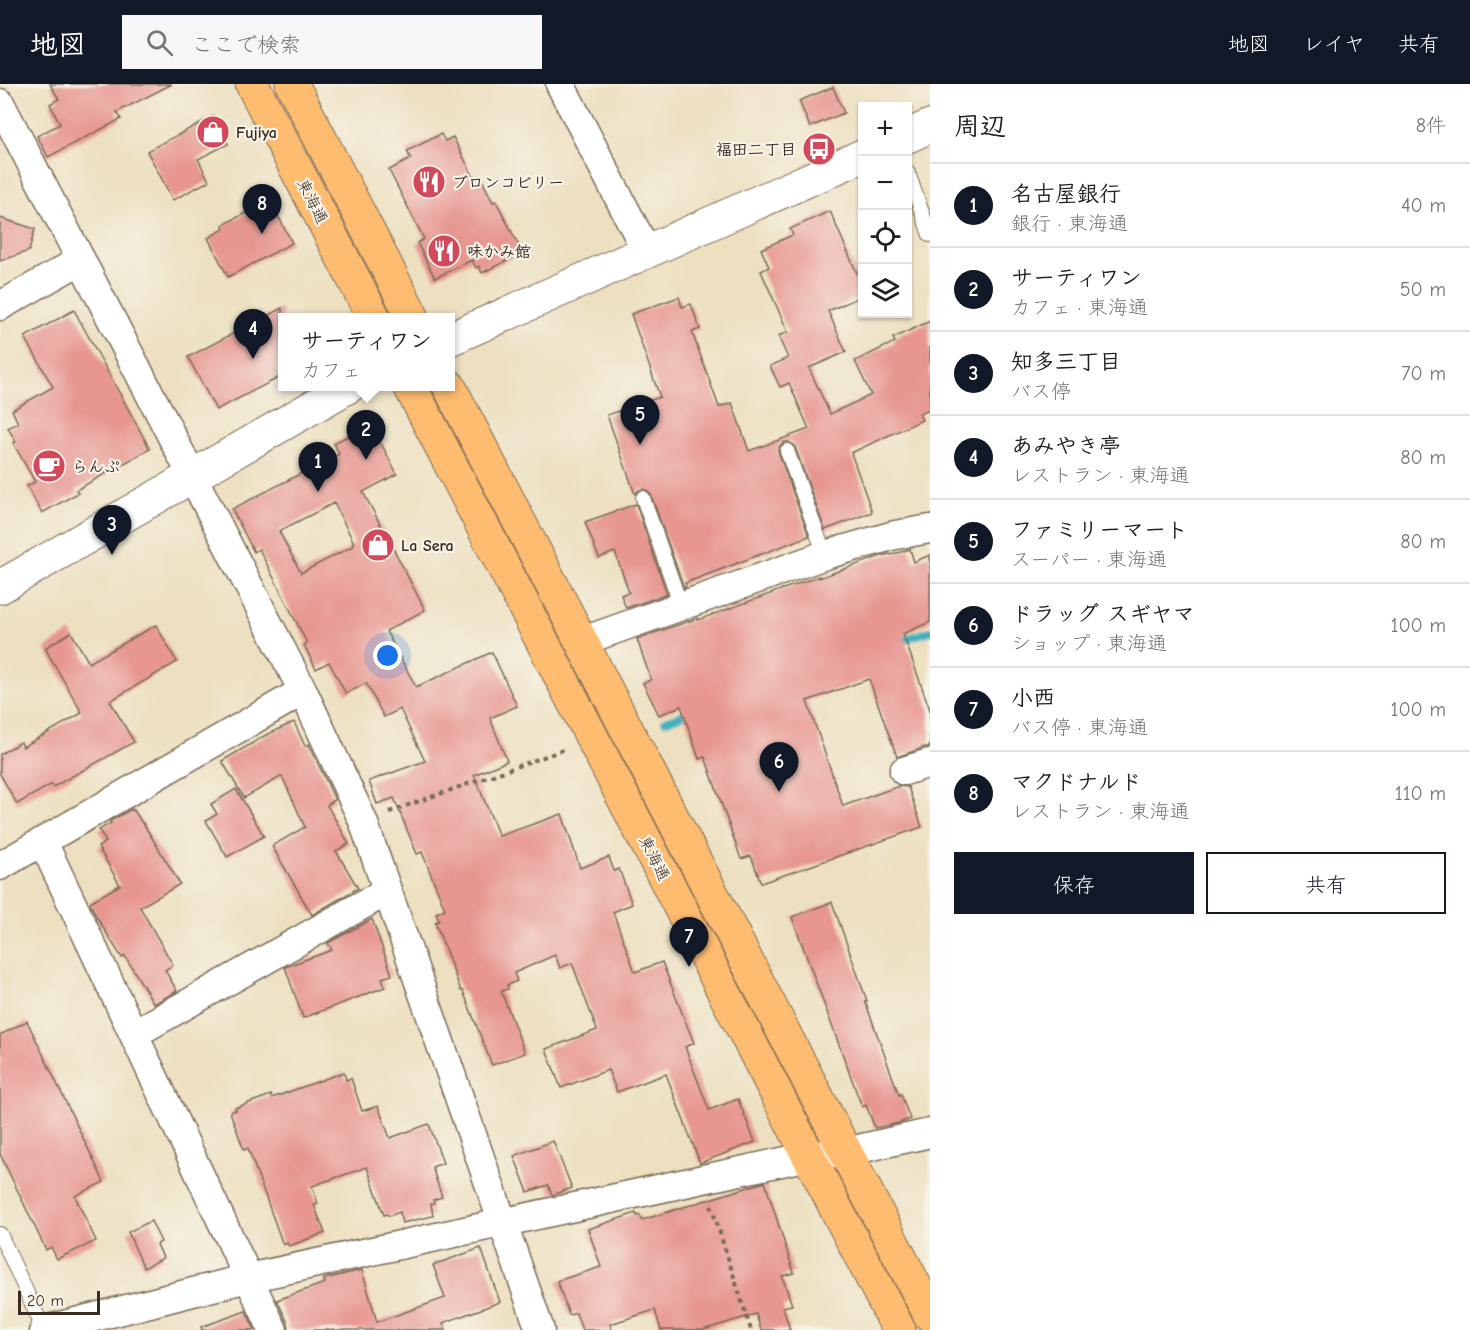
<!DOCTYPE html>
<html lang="ja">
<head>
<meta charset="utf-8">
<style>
  :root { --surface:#fff; --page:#f6f6f6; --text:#202124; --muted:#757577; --line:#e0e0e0; --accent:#111827 }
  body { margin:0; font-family:"Comic Neue","Klee One",sans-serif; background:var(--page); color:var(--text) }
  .controls { position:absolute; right:18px; top:18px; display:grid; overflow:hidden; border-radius:0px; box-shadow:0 2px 4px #0004 }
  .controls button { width:54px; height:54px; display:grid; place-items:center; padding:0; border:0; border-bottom:2px solid var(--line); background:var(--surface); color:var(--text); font:30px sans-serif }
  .scale { position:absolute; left:18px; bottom:15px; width:82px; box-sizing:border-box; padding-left:6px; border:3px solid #3b2a1e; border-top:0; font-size:16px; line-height:21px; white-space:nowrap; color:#3b2a1e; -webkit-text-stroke:4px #f7f3e8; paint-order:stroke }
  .you { position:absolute; left:388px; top:572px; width:21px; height:21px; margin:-15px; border:4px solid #fff; border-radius:50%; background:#1a73e8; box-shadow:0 0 0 9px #1a73e833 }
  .badge { display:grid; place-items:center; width:39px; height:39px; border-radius:50%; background:var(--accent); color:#fff; font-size:20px; font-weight:700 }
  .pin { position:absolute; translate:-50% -50px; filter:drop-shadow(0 2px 3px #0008) }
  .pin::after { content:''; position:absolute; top:32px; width:21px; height:18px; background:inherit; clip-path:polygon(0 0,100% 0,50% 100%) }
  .popup { position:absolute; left:278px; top:229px; width:177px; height:78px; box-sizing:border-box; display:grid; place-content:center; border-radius:0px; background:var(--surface); filter:drop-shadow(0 2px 4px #0005); font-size:20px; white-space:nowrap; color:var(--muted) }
  .popup b { font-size:22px; color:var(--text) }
  .popup::after { content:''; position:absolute; left:50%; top:100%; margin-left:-12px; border:12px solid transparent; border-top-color:var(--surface) }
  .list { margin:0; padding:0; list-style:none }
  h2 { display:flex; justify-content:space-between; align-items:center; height:78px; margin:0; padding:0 24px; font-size:26px }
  h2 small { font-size:20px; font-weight:400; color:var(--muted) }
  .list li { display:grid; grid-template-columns:39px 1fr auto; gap:18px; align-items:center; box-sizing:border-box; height:84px; padding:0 24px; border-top:2px solid var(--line) }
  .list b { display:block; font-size:22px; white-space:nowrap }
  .list p { margin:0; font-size:20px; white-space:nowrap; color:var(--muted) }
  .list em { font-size:20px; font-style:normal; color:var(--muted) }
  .actions { display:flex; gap:12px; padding:18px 24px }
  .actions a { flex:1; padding:14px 0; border:2px solid var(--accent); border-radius:0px; text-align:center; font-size:21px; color:var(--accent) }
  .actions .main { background:var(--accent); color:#fff }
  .icon { flex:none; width:33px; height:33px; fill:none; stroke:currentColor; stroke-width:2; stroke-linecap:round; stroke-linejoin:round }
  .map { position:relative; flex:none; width:930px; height:1246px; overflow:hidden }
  header { display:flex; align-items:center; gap:36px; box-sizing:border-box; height:84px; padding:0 30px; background:var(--accent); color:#fff }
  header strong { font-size:28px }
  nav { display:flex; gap:33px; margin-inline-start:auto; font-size:21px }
  .search { width:420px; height:54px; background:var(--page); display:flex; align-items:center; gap:15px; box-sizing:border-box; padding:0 21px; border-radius:0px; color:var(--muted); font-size:22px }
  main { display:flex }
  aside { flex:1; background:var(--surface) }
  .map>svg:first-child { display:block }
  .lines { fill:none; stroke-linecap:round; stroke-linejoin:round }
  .stream { stroke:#41afbe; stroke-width:8 }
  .building { fill:#e79690; fill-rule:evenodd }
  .service-casing { stroke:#796a57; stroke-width:16 }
  .minor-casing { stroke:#796a57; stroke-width:31 }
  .tertiary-casing { stroke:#796a57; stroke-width:35 }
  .primary-casing { stroke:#796a57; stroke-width:35 }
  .path { stroke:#796a57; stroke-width:4; stroke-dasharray:4.5 4.5; stroke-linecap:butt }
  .service { stroke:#fff; stroke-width:14 }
  .minor { stroke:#fff; stroke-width:28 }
  .tertiary { stroke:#fff; stroke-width:33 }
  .primary { stroke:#febc70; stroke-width:33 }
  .labels { text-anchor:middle; stroke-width:4.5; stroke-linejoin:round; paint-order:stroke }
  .poi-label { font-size:16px; font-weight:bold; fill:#3b2a1e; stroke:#f7f3e8; text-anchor:start }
  .street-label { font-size:16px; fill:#3b2a1e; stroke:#f7f3e8 }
</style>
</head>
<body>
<header>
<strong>地図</strong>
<div class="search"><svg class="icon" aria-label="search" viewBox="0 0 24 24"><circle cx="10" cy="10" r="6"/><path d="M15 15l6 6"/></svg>ここで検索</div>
<nav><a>地図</a><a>レイヤ</a><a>共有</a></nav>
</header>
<main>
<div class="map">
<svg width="930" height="1246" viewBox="0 0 930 1246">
  <rect width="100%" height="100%" fill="#f7f3e8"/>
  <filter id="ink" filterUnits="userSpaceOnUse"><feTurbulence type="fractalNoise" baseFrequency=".0167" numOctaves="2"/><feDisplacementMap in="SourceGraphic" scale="12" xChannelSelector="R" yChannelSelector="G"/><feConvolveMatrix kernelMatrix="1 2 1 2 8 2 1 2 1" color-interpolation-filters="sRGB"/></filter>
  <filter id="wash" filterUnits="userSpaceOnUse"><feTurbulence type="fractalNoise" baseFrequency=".008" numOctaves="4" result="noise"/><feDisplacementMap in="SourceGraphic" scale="24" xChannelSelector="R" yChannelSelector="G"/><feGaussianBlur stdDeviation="1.35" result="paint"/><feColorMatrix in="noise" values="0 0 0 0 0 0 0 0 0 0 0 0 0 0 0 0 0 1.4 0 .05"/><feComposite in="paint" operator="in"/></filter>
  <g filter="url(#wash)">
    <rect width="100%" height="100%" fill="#ede0c0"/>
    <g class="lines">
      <g class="stream">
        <path d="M896 558 930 547"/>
        <path d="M665 637 694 627"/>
      </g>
    </g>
    <g id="blocks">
      <g class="building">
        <path d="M50 0H172L117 28 121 35 48 73 37 52 60 40 50 20 59 15Z"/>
        <path d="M833 3 844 29 810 43 799 17Z"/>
        <path d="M214 32 228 60 198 75 209 97 173 116 147 67Z"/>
        <path d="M441 50 445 57 453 53 474 94 480 92 493 118 496 117 520 164 517 165 520 170 482 189 479 182 476 184 472 176 435 194 417 159 424 155 389 86 411 75 407 67Z"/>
        <path d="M270 116 292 159 228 193 208 154 224 145 223 141Z"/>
        <path d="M830 127 862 201V212L828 227 846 268 809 284 830 330 871 311 855 277 895 258 893 254 930 237V326L919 330 922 336 851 369 872 428 825 446 795 363 789 358H784L781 361 778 365 779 370 809 452 685 499 686 503 684 504 651 411 648 407 644 405 639 406 635 410 607 331 660 313 631 230 679 213 682 223 691 220 700 245 692 248 719 323 732 319 749 367 809 345 789 299 780 303 770 282 788 274 778 252 788 248 761 187 769 183 761 165 793 151 790 145Z"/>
        <path d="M0 134 35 145 29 167 0 177Z"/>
        <path d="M282 224V292L216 326 188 273Z"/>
        <path d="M74 226 150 365 76 406 78 409 42 429 27 402 35 398 13 359 16 358 8 344 18 339 12 326 53 303 25 253Z"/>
        <path d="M371 340 397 390 363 408 394 466 425 526 386 547 416 603 492 568 517 622 490 634 507 677 474 691 499 752 562 730 580 784 609 773 614 787 619 785 632 820 613 828 635 888 662 878 694 959 685 963 709 1026 738 1015 755 1058 700 1079 666 990 617 1008 608 986 561 1004 546 965 597 946 572 879 560 884 555 871 514 889 517 897 507 901 508 905 501 907 525 969 492 981 463 907H461L435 838 439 837 436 829 445 825 422 768 417 770 394 714 377 720 369 697 425 677 400 625 384 633 366 599 346 610 329 578 316 585 304 561 307 559 259 465 254 468 232 425 339 370 334 359ZM334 419 354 459 352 460 353 462 301 489 279 447Z"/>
        <path d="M636 420 667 510 626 524 621 511 629 508 615 468 599 474 585 438Z"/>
        <path d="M910 465 914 478 930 471V538L903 550 930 626V663H925L897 673 869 595 807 617 843 722 899 702 908 703 922 743 761 799 751 772 741 775 705 673 699 675 681 622 659 631 643 599 651 596 637 555 698 534V536L819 492V494L881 472 890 470 891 471Z"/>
        <path d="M156 541 177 578 110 617 134 658 53 703 52 700 17 720 0 690V670L21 658 23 663 82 629 45 564 71 548 89 579Z"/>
        <path d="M294 638 305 662 309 660 335 716 327 721 349 760 336 767 358 804 312 831 272 762 305 743 282 692 244 714 222 677 266 651Z"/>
        <path d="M236 705 264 752 227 773 206 737 217 730 211 720Z"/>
        <path d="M132 725 133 727 134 726 142 739H143L180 800 140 823 173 881 165 886 177 907 154 920 125 872 122 874 96 832 90 818 120 801 98 763 106 758 99 746 111 739 110 737Z"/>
        <path d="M832 818 867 917H865L899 1011 901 1010 910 1035 899 1039 875 1044 866 1021 862 1023 792 833Z"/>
        <path d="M372 835 392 891 382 894 385 903 303 934 285 883 332 866 328 859Z"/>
        <path d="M27 937 104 1098 75 1112 96 1157 57 1175 51 1163 46 1166 0 1070V951Z"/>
        <path d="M344 988 346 996 351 994 362 1027 378 1022 390 1054 429 1040 443 1079 432 1083 442 1113 433 1116 434 1119 431 1120 433 1132 402 1139 400 1128 389 1132 387 1130 384 1131 367 1083 312 1102 318 1120 314 1121 325 1149 289 1162 287 1159 283 1161 248 1064 244 1066 230 1028 236 1026 235 1024 271 1011 272 1014Z"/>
        <path d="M553 1057 572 1104 552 1111 548 1101 528 1108 514 1072Z"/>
        <path d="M765 1098 794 1189 782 1192 792 1221 783 1223 790 1246H761L756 1230 703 1246H661L655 1226 610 1240 612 1246H582L576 1229 569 1231 557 1197 601 1183 588 1145 636 1129 637 1132 640 1131 642 1136Z"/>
        <path d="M151 1137 161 1158 157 1160 163 1174 144 1184 128 1148Z"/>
        <path d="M481 1164 500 1218 443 1239 446 1246H289L288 1239 277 1216 325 1199 324 1195 362 1186 377 1238 445 1214 433 1181Z"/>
        <path d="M246 1227 255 1246H202L201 1243Z"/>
      </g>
    </g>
  </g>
  <g filter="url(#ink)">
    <use href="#blocks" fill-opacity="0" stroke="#796a57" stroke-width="1.5"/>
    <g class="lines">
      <defs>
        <g id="service">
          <path d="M908 89 930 151"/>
          <path d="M787 367 825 471"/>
          <path d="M643 414 681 522"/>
          <path d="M0 1150 44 1246"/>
        </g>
        <g id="minor">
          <path d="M560 0 647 168"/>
          <path d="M0 19 303 607 363 737 540 1246"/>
          <path d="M0 222 81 176"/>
          <path d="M580 558 825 471 895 451 930 445"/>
          <path d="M904 687 930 679"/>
          <path d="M43 758 273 1246"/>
          <path d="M0 782 303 607"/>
          <path d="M134 950 387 807"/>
          <path d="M44 1246 248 1194 809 1072 845 1068 930 1049"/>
        </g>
        <g id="tertiary">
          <path d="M908 52 930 42"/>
          <path d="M450 255 862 72"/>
          <path d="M0 503 349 302"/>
        </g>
        <g id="primary">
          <path d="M252 0 374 234"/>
          <path d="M292 0 413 234"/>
          <path d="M410 302 899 1246"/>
          <path d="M449 302 930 1231"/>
        </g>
      </defs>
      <use href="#service" class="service-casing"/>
      <use href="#minor" class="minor-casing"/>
      <use href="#tertiary" class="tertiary-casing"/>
      <use href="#primary" class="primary-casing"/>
      <g class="path">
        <path d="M389 728 566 665"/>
        <path d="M711 1121 751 1246"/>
      </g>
      <use href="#service" class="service"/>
      <use href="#minor" class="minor"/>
      <use href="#tertiary" class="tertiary"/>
      <use href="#primary" class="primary"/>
    </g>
  </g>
  <defs>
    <symbol id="shop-disc" viewBox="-11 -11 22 22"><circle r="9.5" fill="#d1495b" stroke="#f7f3e8"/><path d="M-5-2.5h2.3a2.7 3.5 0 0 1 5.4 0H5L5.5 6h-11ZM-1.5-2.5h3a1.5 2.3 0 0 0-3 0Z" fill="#fff"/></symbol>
    <symbol id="bus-disc" viewBox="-11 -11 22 22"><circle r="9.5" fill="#d1495b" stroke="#f7f3e8"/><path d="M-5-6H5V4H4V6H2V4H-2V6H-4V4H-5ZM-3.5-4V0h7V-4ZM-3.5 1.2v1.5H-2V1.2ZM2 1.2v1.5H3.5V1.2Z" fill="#fff"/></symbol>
    <symbol id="restaurant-disc" viewBox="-11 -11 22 22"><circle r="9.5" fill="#d1495b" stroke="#f7f3e8"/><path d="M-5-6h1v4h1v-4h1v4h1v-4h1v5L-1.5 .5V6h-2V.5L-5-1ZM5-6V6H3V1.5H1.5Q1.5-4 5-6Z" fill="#fff"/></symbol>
    <symbol id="cafe-disc" viewBox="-11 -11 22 22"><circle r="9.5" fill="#d1495b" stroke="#f7f3e8"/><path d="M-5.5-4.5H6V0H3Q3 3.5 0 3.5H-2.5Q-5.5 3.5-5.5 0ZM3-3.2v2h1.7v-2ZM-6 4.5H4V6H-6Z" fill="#fff"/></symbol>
  </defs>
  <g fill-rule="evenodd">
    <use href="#shop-disc" x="194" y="29" width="38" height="38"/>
    <use href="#bus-disc" x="800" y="46" width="38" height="38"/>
    <use href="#restaurant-disc" x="410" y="79" width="38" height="38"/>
    <use href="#restaurant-disc" x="425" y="148" width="38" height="38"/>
    <use href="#cafe-disc" x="30" y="363" width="38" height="38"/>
    <use href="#shop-disc" x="359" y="442" width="38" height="38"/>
  </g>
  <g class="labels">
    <g class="poi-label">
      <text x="236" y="54">Fujiya</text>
      <text x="796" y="71" text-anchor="end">福田二丁目</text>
      <text x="452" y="104">ブロンコビリー</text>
      <text x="467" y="173">味かみ館</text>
      <text x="72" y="388">らんぷ</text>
      <text x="401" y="467">La Sera</text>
    </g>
    <g class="street-label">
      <text transform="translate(313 117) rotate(63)" y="6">東海通</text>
      <text transform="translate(655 774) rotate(63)" y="6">東海通</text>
    </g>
  </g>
</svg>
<div class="controls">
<button>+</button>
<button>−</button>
<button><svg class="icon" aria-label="locate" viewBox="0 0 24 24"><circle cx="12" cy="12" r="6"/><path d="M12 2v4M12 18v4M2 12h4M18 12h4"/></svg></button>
<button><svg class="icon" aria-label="layers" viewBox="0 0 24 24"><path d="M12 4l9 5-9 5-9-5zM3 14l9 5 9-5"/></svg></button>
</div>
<div class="scale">20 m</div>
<div class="you"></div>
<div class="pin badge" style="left:318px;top:408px">1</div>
<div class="pin badge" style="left:366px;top:376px">2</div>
<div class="popup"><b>サーティワン</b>カフェ</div>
<div class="pin badge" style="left:112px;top:471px">3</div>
<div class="pin badge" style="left:253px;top:275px">4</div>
<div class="pin badge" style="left:640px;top:361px">5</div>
<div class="pin badge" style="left:779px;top:708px">6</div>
<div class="pin badge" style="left:689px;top:883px">7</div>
<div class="pin badge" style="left:262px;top:150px">8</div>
</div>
<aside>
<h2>周辺<small>8件</small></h2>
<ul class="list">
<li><span class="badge">1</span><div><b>名古屋銀行</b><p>銀行 · 東海通</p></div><em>40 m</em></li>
<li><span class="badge">2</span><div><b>サーティワン</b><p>カフェ · 東海通</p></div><em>50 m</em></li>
<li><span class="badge">3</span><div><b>知多三丁目</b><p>バス停</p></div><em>70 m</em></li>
<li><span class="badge">4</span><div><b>あみやき亭</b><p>レストラン · 東海通</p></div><em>80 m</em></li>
<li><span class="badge">5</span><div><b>ファミリーマート</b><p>スーパー · 東海通</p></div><em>80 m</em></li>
<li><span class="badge">6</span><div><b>ドラッグ スギヤマ</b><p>ショップ · 東海通</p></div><em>100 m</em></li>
<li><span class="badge">7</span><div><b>小西</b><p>バス停 · 東海通</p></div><em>100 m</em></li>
<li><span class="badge">8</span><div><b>マクドナルド</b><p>レストラン · 東海通</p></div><em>110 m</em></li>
</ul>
<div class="actions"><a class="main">保存</a><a>共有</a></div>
</aside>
</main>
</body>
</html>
